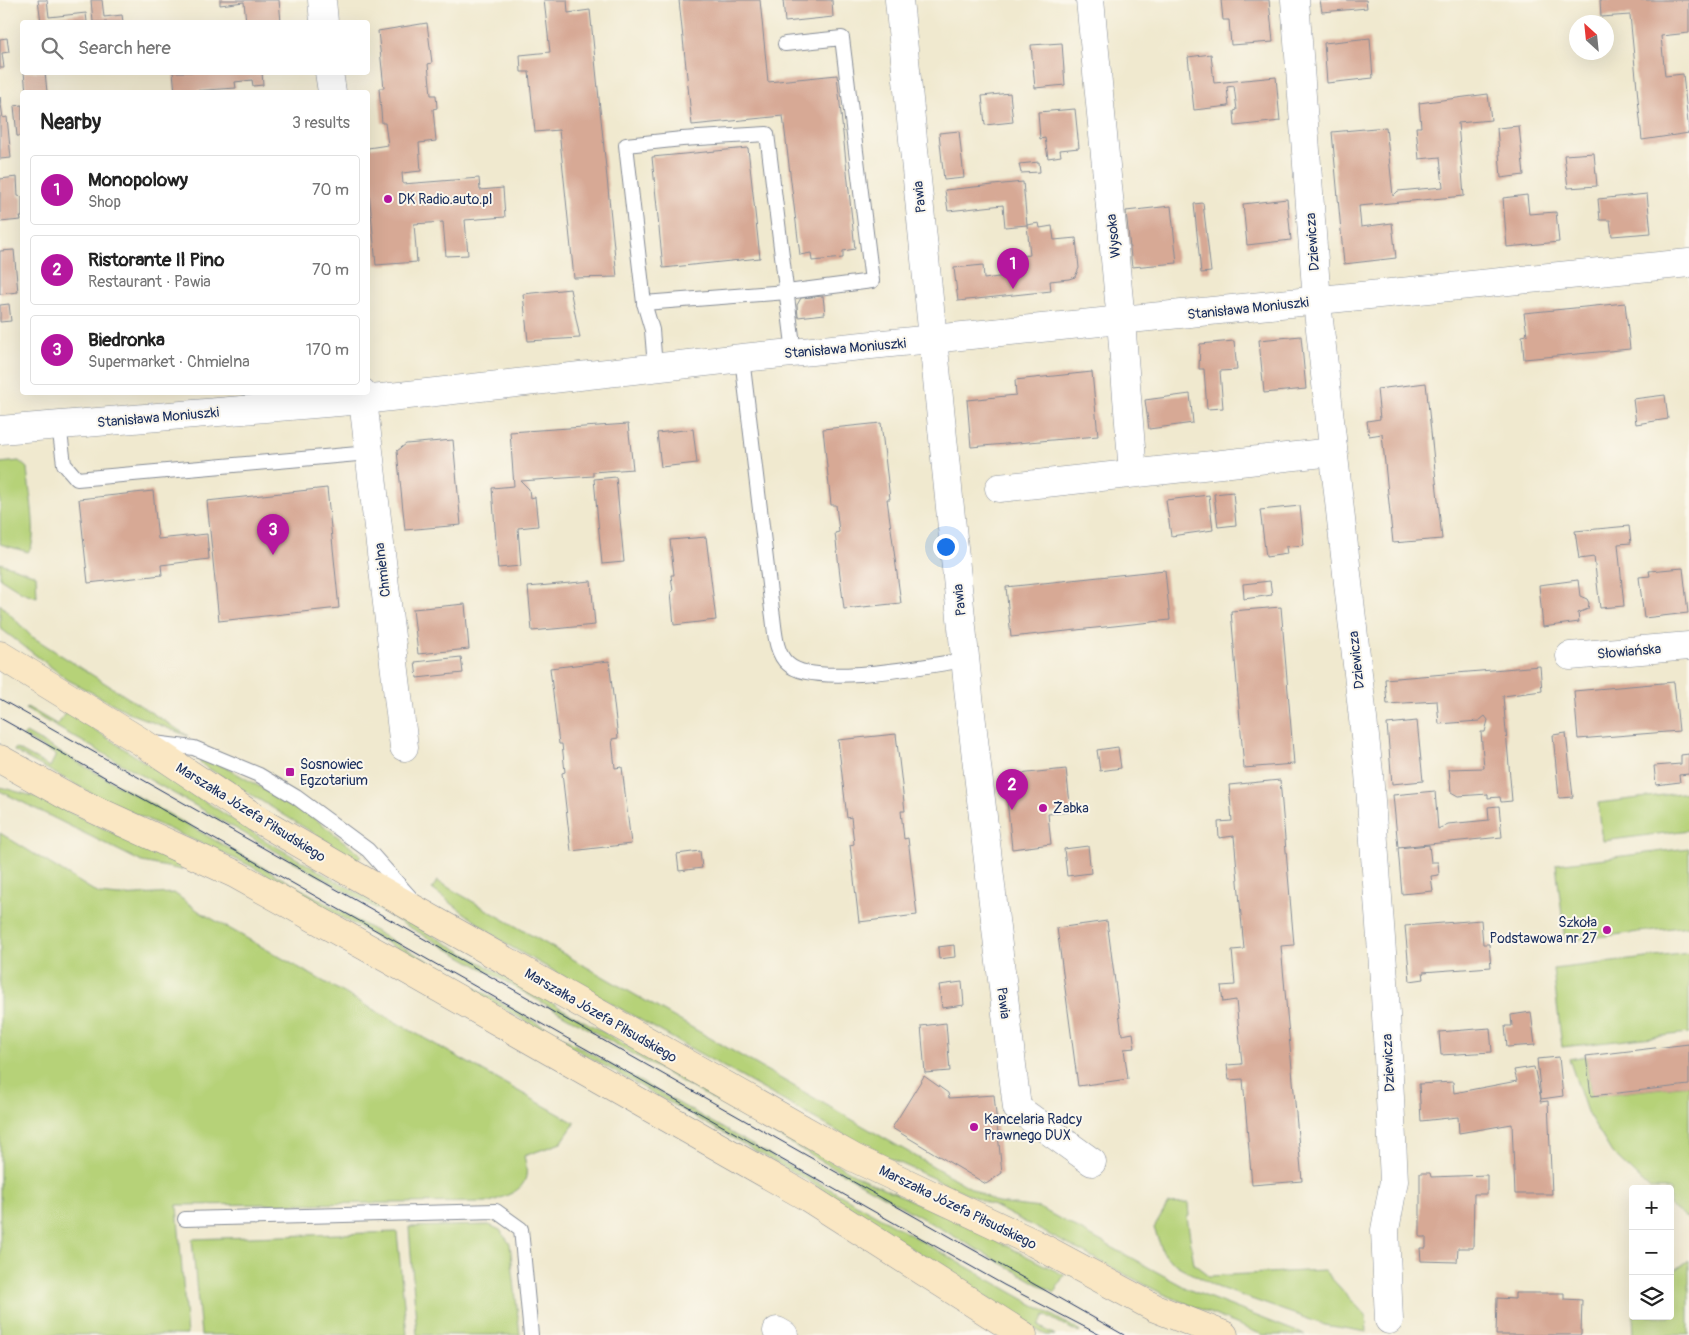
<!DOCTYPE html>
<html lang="en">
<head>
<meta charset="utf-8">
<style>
  :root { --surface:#fff; --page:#f2f2f2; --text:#222; --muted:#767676; --line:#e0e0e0; --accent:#b5179e }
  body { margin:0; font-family:Pangolin,sans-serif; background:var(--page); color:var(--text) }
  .controls { position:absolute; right:15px; bottom:15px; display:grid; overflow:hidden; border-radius:5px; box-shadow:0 5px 20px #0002 }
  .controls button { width:45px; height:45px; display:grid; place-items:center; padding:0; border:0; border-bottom:1px solid var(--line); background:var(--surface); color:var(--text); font:25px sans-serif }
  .compass { position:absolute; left:1569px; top:15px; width:45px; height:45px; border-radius:50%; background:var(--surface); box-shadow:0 5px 20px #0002; rotate:333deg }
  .you { position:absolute; left:945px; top:546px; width:18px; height:18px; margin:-12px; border:4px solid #fff; border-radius:50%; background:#1a73e8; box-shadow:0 0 0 8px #1a73e833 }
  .badge { display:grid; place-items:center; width:32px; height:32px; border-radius:50%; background:var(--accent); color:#fff; font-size:16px; font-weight:700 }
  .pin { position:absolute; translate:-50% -41px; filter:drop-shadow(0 1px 2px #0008) }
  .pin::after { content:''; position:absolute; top:26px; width:18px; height:15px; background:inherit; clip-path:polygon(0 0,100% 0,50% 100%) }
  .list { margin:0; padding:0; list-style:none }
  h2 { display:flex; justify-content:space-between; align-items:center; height:65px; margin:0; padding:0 20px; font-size:21px }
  h2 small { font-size:16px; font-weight:400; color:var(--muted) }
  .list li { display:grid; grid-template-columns:32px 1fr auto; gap:15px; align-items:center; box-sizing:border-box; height:70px; margin:0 10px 10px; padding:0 10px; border:1px solid var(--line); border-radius:5px }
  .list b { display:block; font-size:19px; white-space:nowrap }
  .list p { margin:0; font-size:16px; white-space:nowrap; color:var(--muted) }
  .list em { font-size:16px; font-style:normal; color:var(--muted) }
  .icon { flex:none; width:28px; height:28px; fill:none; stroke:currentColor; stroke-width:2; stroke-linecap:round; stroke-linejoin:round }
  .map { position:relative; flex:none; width:1689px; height:1335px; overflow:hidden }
  .search { position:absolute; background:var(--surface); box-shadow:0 5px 20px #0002; left:20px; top:20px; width:350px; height:55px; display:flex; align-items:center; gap:12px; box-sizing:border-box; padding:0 18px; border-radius:5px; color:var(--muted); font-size:19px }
  .panel { position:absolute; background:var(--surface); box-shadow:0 5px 20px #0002; left:20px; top:90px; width:350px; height:305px; border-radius:5px }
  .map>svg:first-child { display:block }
  .green { fill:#b6d278; stroke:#68806b }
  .building { fill:#d7a995 }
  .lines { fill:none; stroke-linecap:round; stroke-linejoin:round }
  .lane-casing { stroke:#868c96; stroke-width:16 }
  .street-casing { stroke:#868c96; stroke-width:29 }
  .secondary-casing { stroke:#868c96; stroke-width:29 }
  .lane { stroke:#fff; stroke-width:14 }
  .street { stroke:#fff; stroke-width:28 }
  .secondary { stroke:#fae7c3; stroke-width:28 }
  .tram { stroke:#1b2f5e; stroke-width:1 }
  .poi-dot { fill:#b5179e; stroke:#fbf7ec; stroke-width:2 }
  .labels { text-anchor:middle; stroke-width:4; stroke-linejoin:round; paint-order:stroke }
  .street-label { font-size:14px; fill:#1b2f5e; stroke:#fbf7ec }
  .poi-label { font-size:14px; fill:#1b2f5e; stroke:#fbf7ec; text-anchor:start }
</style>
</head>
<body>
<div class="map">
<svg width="1689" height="1335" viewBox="0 0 1689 1335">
  <rect width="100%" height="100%" fill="#fbf7ec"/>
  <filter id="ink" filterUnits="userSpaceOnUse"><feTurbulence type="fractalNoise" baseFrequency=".02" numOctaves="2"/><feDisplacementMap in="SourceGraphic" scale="10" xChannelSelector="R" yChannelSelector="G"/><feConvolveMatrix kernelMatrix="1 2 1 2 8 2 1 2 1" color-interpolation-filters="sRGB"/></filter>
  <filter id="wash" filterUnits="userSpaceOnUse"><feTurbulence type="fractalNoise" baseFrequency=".0096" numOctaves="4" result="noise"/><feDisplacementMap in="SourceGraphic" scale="20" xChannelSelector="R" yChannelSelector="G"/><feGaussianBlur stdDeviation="1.12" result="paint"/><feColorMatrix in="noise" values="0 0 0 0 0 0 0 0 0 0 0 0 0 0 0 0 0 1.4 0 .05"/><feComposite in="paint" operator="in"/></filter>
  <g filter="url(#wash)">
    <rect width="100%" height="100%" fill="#f0e9cf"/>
    <g class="green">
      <path d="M19 461 27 468C28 484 40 542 28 552L0 544V463Z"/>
      <path d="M0 563 36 575 37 597 22 592 0 578Z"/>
      <path d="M0 604 31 636 188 736 134 715 68 680 0 628Z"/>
      <path d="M27 707 58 725 66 711 266 841 859 1177 963 1224 1064 1275 1054 1293 25 709Z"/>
      <path d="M26 733 1080 1331 1079 1333 1045 1315 1039 1326 1055 1335H1046L1031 1327 812 1183 249 865 102 799 14 751 15 748 50 767 56 755 23 736Z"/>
      <path d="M202 757 229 769 317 820 362 856 357 860 203 765 200 762Z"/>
      <path d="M0 787 40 798 180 865 182 870 142 862 0 791Z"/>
      <path d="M1689 792V830L1603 841 1598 803Z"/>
      <path d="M0 833 99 894 119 896 174 893 200 912 575 1123 561 1143 524 1156C533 1188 516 1192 490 1202L177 1205 187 1335H0Z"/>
      <path d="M1689 848V926L1565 941 1556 864Z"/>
      <path d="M437 881 997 1203 1040 1208 1190 1290 1305 1335H1263L1161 1293 994 1206 867 1148 506 944 432 889Z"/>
      <path d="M1689 953V1033L1562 1047 1553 969Z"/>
      <path d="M1586 1056 1591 1096 1689 1085V1220L1670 1206V1189H1650L1612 1153 1587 1112 1569 1059Z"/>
      <path d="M1188 1203 1189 1216 1187 1217 1194 1264 1209 1276 1324 1270 1366 1316 1367 1332 1325 1325 1217 1287 1178 1266 1164 1255 1154 1228 1168 1204Z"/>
      <path d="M489 1225 500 1230 510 1244 520 1335H417L409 1227Z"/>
      <path d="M397 1232 407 1335H201L192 1239Z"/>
      <path d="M1689 1260V1335H1634L1633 1316H1670V1274Z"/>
    </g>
    <g id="blocks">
      <g class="building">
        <path d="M38 0H47L49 17 86 13 87 22H41Z"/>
        <path d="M91 0H102L104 17 122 15 123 22H93Z"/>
        <path d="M220 0H279L281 22H246L244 2 220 5Z"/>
        <path d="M544 0H567L568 13 590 10 617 277 574 278 559 130 535 132 529 72H521L520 55 550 52Z"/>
        <path d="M679 0H760L768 82 837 75 855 249 843 251V258L812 261 811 253 800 255 783 116 692 125Z"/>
        <path d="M783 0H832L833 17 785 22Z"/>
        <path d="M1221 0H1269L1273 42 1231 45 1229 20H1223Z"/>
        <path d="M1320 0H1366L1367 8 1322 12Z"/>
        <path d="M1600 0H1689V33L1661 36 1665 76 1683 74 1689 133 1642 140 1630 15 1601 17Z"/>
        <path d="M427 23 432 63 428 64 431 95H436L437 108 433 109 436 141 419 143 421 171 402 173 403 184 479 178 480 190 503 188 505 217 465 220 468 255 446 256 443 222 414 224 417 262 376 265 368 181V148L388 145 385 123H382L379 88H384L378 31Z"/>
        <path d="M7 38 9 52 2 53 4 68H0V39Z"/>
        <path d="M1370 38 1373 78 1327 83 1324 43Z"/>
        <path d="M1062 43 1065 85 1035 88 1031 45Z"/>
        <path d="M1211 54 1214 83 1276 77 1280 121 1235 126 1234 111 1237 110 1234 86 1227 87 1229 106 1194 110 1188 57Z"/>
        <path d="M24 72H45L47 92H26Z"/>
        <path d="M173 72H262L263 85 253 86 252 80 235 82 236 88 175 92Z"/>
        <path d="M1010 93 1013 122 985 125 982 96Z"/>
        <path d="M1488 94 1491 120 1458 123 1464 196 1359 206 1361 227 1392 223 1396 258 1344 264 1332 132 1386 127 1393 196 1398 191 1443 187 1440 157 1419 159 1416 127H1421L1419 103Z"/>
        <path d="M0 97 3 118 7 117 11 158 0 159Z"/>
        <path d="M22 105V136H17L14 106Z"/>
        <path d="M1075 109 1079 148 1060 150 1061 156 1048 158 1045 138 1040 139 1038 112Z"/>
        <path d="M1519 126 1524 175 1501 178 1497 128Z"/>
        <path d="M959 131 964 178 944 180 939 133Z"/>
        <path d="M748 148 760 258 663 268 652 157Z"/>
        <path d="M1594 153 1597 186 1568 188 1564 155Z"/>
        <path d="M1039 162 1040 172 1021 173 1019 164Z"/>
        <path d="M17 177 18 196 22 197V217H20L21 220 0 222V179Z"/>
        <path d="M1023 182 1027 225 1005 227 1003 205 948 211 945 190Z"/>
        <path d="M1647 194 1651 233 1612 236 1610 220H1600L1598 199Z"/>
        <path d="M1527 195 1529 214 1556 212 1559 242 1507 247 1503 198Z"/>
        <path d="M1287 199 1291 240 1247 245 1243 204Z"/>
        <path d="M1203 203 1211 272 1201 273 1194 204Z"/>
        <path d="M1171 206 1177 263 1132 267 1126 211Z"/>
        <path d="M1039 223 1040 228 1052 226 1054 240 1076 238 1079 268 1075 277 1069 279 1050 281 1051 291 958 301 954 268 983 265 984 279 1013 275 1011 257 1030 255 1027 225Z"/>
        <path d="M14 250 18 292 0 294V251Z"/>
        <path d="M570 289 580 338 528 341 523 294Z"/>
        <path d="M823 296 825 314 798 317 797 305 801 298Z"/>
        <path d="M1625 303 1630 349 1524 359 1522 336 1527 335 1524 313Z"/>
        <path d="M9 304 11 321 0 322V305Z"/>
        <path d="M1301 336 1306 389 1264 393 1259 340Z"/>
        <path d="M1234 341 1237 370 1220 371 1223 408 1207 409 1204 369H1199L1200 344Z"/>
        <path d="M1092 372 1098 436 971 447 967 400 1016 395 1015 380Z"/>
        <path d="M1426 383 1442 539 1393 543 1382 434 1369 436 1367 421 1380 419 1377 389Z"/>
        <path d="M1190 394 1193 423 1149 429 1145 400Z"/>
        <path d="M1665 395 1668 419 1636 424 1633 399Z"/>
        <path d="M881 423 890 499H887L901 603 844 609 835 533 839 532 836 505H831L823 429Z"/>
        <path d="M628 424 633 469 593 472V476L521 481 529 489 530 498 535 497 538 526 518 528 521 566 498 568 492 488 514 486 510 432Z"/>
        <path d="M693 429 697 463 661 467 657 433Z"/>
        <path d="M453 440 461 525 405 530 397 451 406 444Z"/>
        <path d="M616 477 624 562 602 564 594 479Z"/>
        <path d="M327 488 339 608 219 621 207 501Z"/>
        <path d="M153 491 158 539 207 534 209 559 161 565 162 575 88 583 79 499Z"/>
        <path d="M1233 492 1236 525 1218 527 1214 494Z"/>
        <path d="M1209 495 1213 530 1171 536 1166 500Z"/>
        <path d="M1300 506 1304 545 1286 547 1287 554 1266 557 1260 510Z"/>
        <path d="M1629 526 1631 543 1618 544 1624 606 1600 608 1594 557 1579 559 1575 531Z"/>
        <path d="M706 537 716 620 674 625 671 592 673 591 671 575H674L670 540Z"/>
        <path d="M1683 568 1688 613 1644 618 1639 577 1650 576 1649 571Z"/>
        <path d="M1165 570 1170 620 1011 637 1006 587Z"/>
        <path d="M1578 580 1580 596 1587 599 1589 603 1588 609 1578 613 1579 622 1543 627 1539 585Z"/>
        <path d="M591 581 595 625 532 631 528 587Z"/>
        <path d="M1270 581 1272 595 1244 599 1243 584Z"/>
        <path d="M465 604 469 649 418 654 413 609Z"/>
        <path d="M1281 607 1294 764 1244 768 1231 611Z"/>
        <path d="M461 657 463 673 417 678 415 662Z"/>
        <path d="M609 661 618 738 612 739 615 768 622 767 631 844 571 851 562 773 565 772 562 744H559L550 668Z"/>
        <path d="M1540 666 1542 691 1503 696 1512 801 1501 802 1500 797 1488 798V794L1458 796 1451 792 1449 769 1484 768 1481 732H1485L1488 720 1485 716 1479 721 1439 724 1437 701 1387 704 1385 679Z"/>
        <path d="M1674 682 1679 731 1578 739 1574 691Z"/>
        <path d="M1417 721 1423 781 1392 784 1387 724Z"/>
        <path d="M1566 733 1573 797 1559 798 1553 735Z"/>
        <path d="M896 734 905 811H901L904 839 908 838 917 915 859 922 850 845 854 844 851 817 847 818 838 740Z"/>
        <path d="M1118 747 1121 768 1100 771 1097 750Z"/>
        <path d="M1689 754V774L1679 775 1680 782 1656 785 1654 766 1681 764V755Z"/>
        <path d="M1066 769 1071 812 1048 814 1051 844 1012 849 1006 789 1010 788 1009 775Z"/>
        <path d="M1280 780 1294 945 1281 946 1302 1181 1252 1185 1243 1079 1229 1080 1227 1065 1242 1064 1236 1000 1223 1002 1221 986 1235 985 1232 950 1244 949 1234 836 1219 838 1218 822 1232 821 1229 785Z"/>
        <path d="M1435 791 1438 829 1448 824 1489 820 1488 807 1499 806 1502 837 1398 847 1393 795Z"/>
        <path d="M1429 845 1431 862H1438L1439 875 1431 876 1433 891 1402 894 1398 848Z"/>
        <path d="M1088 846 1091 873 1067 876 1064 849Z"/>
        <path d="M700 851 702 868 679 871 677 854Z"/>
        <path d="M1481 920 1483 944H1489L1491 967 1423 972 1424 979 1410 981 1405 926Z"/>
        <path d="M1107 921 1122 1035 1133 1033 1135 1048 1124 1049 1128 1079 1078 1086 1057 928Z"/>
        <path d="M954 945 955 957 939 959 938 947Z"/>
        <path d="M962 982 964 1005 942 1008 939 985Z"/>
        <path d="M1531 1012 1535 1045 1507 1047 1505 1026H1512L1511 1015Z"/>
        <path d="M946 1023 950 1071 925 1073 921 1026Z"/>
        <path d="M1490 1028 1492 1052 1441 1055 1439 1032Z"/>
        <path d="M1689 1044V1085L1591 1096 1586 1056Z"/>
        <path d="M1559 1057 1563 1096 1541 1099 1540 1102 1548 1101 1552 1194H1515L1512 1124 1459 1133 1458 1117 1421 1121 1419 1084 1453 1082 1454 1093 1517 1081 1514 1070 1534 1067 1541 1099 1537 1059Z"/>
        <path d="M924 1076 948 1093 949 1098 994 1095 1002 1173 986 1184 892 1128Z"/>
        <path d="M1420 1173H1430L1431 1177 1487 1175V1194H1474L1473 1248H1458L1457 1262 1421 1261 1420 1248H1426V1237H1420Z"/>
        <path d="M1515 1293H1564V1299L1582 1300 1581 1335H1496L1497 1298 1515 1299Z"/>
      </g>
    </g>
  </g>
  <g filter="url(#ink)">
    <use href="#blocks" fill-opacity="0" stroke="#868c96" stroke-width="1"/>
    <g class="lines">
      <defs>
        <g id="lane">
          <path d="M644 303 787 292 872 281 842 38 785 44"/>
          <path d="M742 358 772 610C775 627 774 652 788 664 813 688 931 665 965 660"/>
          <path d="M655 367 652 330 644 303 639 260 626 145 682 139 767 134 794 353"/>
          <path d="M59 425 64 464 77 479 369 453"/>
          <path d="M154 743 194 748 259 775 296 797 368 850 410 897"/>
          <path d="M185 1219 496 1211 521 1229 531 1335"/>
        </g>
        <g id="street">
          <path d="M322 0 324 22"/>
          <path d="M899 0 969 697 1017 1108 1092 1162"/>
          <path d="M1090 0 1121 321 1133 473"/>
          <path d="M1295 0 1317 302 1369 773 1385 994 1394 1181 1385 1230 1389 1320"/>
          <path d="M329 72 332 92"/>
          <path d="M362 392 404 747"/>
          <path d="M0 430 363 400 742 358 1689 263"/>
          <path d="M999 488 1333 452"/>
          <path d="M1570 656 1689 646"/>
          <path d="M777 1331 784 1335"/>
        </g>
        <g id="secondary">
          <path d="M0 655 140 741 256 818 335 864 854 1158 1034 1243 1155 1308 1224 1335"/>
          <path d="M0 759 74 800 235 874 388 959 807 1197 1023 1335"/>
        </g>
      </defs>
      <use href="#lane" class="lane-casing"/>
      <use href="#street" class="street-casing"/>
      <use href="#secondary" class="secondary-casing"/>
      <use href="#lane" class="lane"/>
      <use href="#street" class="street"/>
      <use href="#secondary" class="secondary"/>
      <g class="tram">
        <path d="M0 699 1124 1335"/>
        <path d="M0 718 1004 1285 1100 1335"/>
      </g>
    </g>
  </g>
  <g class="poi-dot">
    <circle cx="388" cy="199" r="5"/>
    <rect x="285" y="767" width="10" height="10" rx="2.5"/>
    <circle cx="1043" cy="808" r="5"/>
    <circle cx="1607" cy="930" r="5"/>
    <circle cx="974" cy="1127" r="5"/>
  </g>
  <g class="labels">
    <g class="street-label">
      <text transform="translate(919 197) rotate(-96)" y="5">Pawia</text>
      <text transform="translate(1113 236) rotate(-96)" y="5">Wysoka</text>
      <text transform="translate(1312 242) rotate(-94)" y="5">Dziewicza</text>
      <text transform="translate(1248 308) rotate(-6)" y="5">Stanisława Moniuszki</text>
      <text transform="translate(845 348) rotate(-5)" y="5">Stanisława Moniuszki</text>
      <text transform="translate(158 417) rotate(-5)" y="5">Stanisława Moniuszki</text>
      <text transform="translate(382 570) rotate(-97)" y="5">Chmielna</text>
      <text transform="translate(959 600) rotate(-96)" y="5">Pawia</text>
      <text transform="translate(1629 651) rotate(-5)" y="5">Słowiańska</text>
      <text transform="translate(1356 660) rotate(-96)" y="5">Dziewicza</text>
      <text transform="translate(251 812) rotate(32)" y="5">Marszałka Józefa Piłsudskiego</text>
      <text transform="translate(1004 1003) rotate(83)" y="5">Pawia</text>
      <text transform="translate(601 1015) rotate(30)" y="5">Marszałka Józefa Piłsudskiego</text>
      <text transform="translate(1388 1063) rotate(-93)" y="5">Dziewicza</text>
      <text transform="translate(958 1207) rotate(26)" y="5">Marszałka Józefa Piłsudskiego</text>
    </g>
    <g class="poi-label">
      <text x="398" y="204">DK Radio.auto.pl</text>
      <text x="300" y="769">Sosnowiec<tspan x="300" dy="16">Egzotarium</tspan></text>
      <text x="1053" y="813">Żabka</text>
      <text x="1597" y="927" text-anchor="end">Szkoła<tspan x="1597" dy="16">Podstawowa nr 27</tspan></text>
      <text x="984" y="1124">Kancelaria Radcy<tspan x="984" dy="16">Prawnego DUX</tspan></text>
    </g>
  </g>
</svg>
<div class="controls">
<button>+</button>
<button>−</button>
<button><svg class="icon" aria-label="layers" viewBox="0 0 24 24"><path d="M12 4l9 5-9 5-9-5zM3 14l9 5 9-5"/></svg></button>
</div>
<svg class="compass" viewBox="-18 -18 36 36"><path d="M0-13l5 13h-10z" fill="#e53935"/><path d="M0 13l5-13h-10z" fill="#767676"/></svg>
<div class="you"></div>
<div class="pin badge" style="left:1013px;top:289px">1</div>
<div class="pin badge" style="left:1012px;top:810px">2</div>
<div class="pin badge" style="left:273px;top:555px">3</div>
<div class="search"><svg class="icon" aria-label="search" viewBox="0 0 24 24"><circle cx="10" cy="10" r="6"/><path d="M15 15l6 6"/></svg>Search here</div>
<section class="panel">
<h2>Nearby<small>3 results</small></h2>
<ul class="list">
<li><span class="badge">1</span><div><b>Monopolowy</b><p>Shop</p></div><em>70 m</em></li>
<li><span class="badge">2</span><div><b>Ristorante Il Pino</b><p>Restaurant · Pawia</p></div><em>70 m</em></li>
<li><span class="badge">3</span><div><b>Biedronka</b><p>Supermarket · Chmielna</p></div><em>170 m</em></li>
</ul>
</section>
</div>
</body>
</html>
